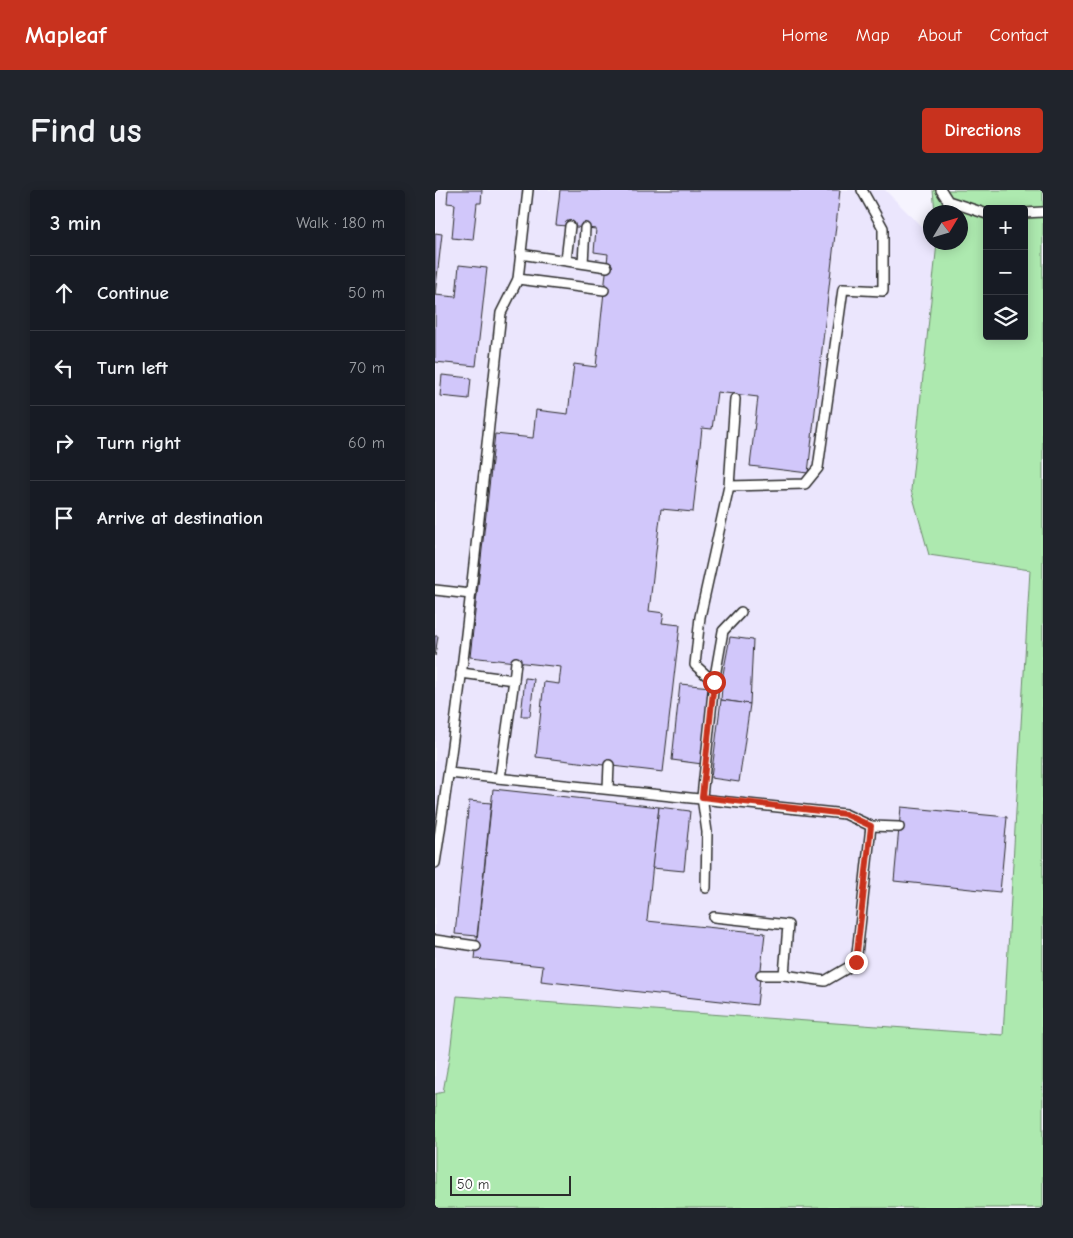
<!DOCTYPE html>
<html lang="en">
<head>
<meta charset="utf-8">
<style>
  :root { --surface:#171b24; --page:#20242c; --text:#f1f3f6; --muted:#9ea1a6; --line:#363941; --accent:#c8321e }
  body { margin:0; font-family:"Comic Neue",sans-serif; background:var(--page); color:var(--text) }
  .controls { position:absolute; right:15px; top:15px; display:grid; overflow:hidden; border-radius:5px; box-shadow:0 2px 12px #0003 }
  .controls button { width:45px; height:45px; display:grid; place-items:center; padding:0; border:0; border-bottom:1px solid var(--line); background:var(--surface); color:var(--text); font:25px sans-serif }
  .compass { position:absolute; left:488px; top:15px; width:45px; height:45px; border-radius:50%; background:var(--surface); box-shadow:0 2px 12px #0003; rotate:52deg }
  .scale { position:absolute; left:15px; bottom:12px; width:121px; box-sizing:border-box; padding-left:5px; border:2px solid #2b2b2b; border-top:0; font-size:14px; line-height:18px; white-space:nowrap; color:#2b2b2b; -webkit-text-stroke:4px #fff; paint-order:stroke }
  .stop { position:absolute; width:15px; height:15px; margin:-11px; border:4px solid #c8321e; border-radius:50%; background:#fff }
  .stop.end { background:#c8321e; border-color:#fff; box-shadow:0 1px 5px #0008 }
  .list { margin:0; padding:0; list-style:none }
  h2 { display:flex; justify-content:space-between; align-items:center; height:65px; margin:0; padding:0 20px; font-size:21px }
  h2 small { font-size:16px; font-weight:400; color:var(--muted) }
  .list li { display:grid; grid-template-columns:32px 1fr auto; gap:15px; align-items:center; box-sizing:border-box; height:75px; padding:0 20px; border-top:1px solid var(--line) }
  .list b { display:block; font-size:19px; white-space:nowrap }
  .list em { font-size:16px; font-style:normal; color:var(--muted) }
  .icon { flex:none; width:28px; height:28px; fill:none; stroke:currentColor; stroke-width:2; stroke-linecap:round; stroke-linejoin:round }
  .map { position:relative; flex:none; width:608px; height:1018px; overflow:hidden; border-radius:5px }
  header { display:flex; align-items:center; gap:30px; box-sizing:border-box; height:70px; padding:0 25px; background:var(--accent); color:#fff }
  header strong { font-size:24px }
  nav { display:flex; gap:28px; margin-inline-start:auto; font-size:18px }
  .intro { display:flex; align-items:center; justify-content:space-between; box-sizing:border-box; height:120px; padding:0 30px }
  h1 { margin:0; font-size:35px }
  .button { padding:12px 22px; border-radius:5px; background:var(--accent); color:#fff; font-size:18px; font-weight:700 }
  main { display:flex; gap:30px; padding:0 30px }
  aside { flex:1; background:var(--surface); border-radius:5px; box-shadow:0 2px 12px #0003 }
  .map>svg:first-child { display:block }
  .built { fill:#ebe6fd }
  .green { fill:#ade9af; stroke:#6c8a6d; fill-rule:evenodd }
  .building { fill:#d1c7fa; stroke:#2b2b2b }
  .lines { fill:none; stroke-linecap:round; stroke-linejoin:round }
  .service-casing { stroke:#2b2b2b; stroke-width:12 }
  .service { stroke:#fff; stroke-width:9 }
  .route { stroke:#c8321e; stroke-width:6 }
</style>
</head>
<body>
<header>
<strong>Mapleaf</strong>
<nav><a>Home</a><a>Map</a><a>About</a><a>Contact</a></nav>
</header>
<div class="intro"><h1>Find us</h1><a class="button">Directions</a></div>
<main>
<aside>
<h2>3 min<small>Walk · 180 m</small></h2>
<ul class="list">
<li><svg class="icon" aria-label="ahead" viewBox="0 0 24 24"><path d="M12 20V5M6 11l6-6 6 6"/></svg><div><b>Continue</b></div><em>50 m</em></li>
<li><svg class="icon" aria-label="left" viewBox="0 0 24 24"><path d="M17 20v-9H6M10 6l-5 5 5 5"/></svg><div><b>Turn left</b></div><em>70 m</em></li>
<li><svg class="icon" aria-label="right" viewBox="0 0 24 24"><path d="M7 20v-9h11M14 6l5 5-5 5"/></svg><div><b>Turn right</b></div><em>60 m</em></li>
<li><svg class="icon" aria-label="arrive" viewBox="0 0 24 24"><path d="M6 21V4h12l-3 4 3 4H6"/></svg><div><b>Arrive at destination</b></div></li>
</ul>
</aside>
<div class="map">
<svg width="608" height="1018" viewBox="0 0 608 1018">
  <rect width="100%" height="100%" fill="#f6f4fe"/>
  <filter id="ink" filterUnits="userSpaceOnUse"><feTurbulence type="fractalNoise" baseFrequency=".02" numOctaves="2"/><feDisplacementMap in="SourceGraphic" scale="10" xChannelSelector="R" yChannelSelector="G"/><feConvolveMatrix kernelMatrix="1 2 1 2 8 2 1 2 1" color-interpolation-filters="sRGB"/></filter>
  <g filter="url(#ink)">
    <path class="built" d="M0 0H450L495 45 496 52 502 53 476 300 494 365 595 379 568 845 22 806 15 863 8 903 0 904Z"/>
    <path class="green" d="M498 0H608V1018H0V904L8 902 15 863 22 806 568 845 595 380 494 365 476 300 502 53 526 52V22H500ZM552 19H589V146H552Z"/>
    <g class="building">
      <path d="M13 0H47L46 13H42L38 50 17 48 20 14 12 13Z"/>
      <path d="M125 0H405L373 283 315 276 323 207 282 202 277 239 267 238 258 322 226 319 214 421 229 423 227 433 245 435 228 582 101 567 109 492 124 494 126 477 35 467 60 244 98 248 101 220 133 224 139 174 161 177 173 64 159 62 161 39 121 35Z"/>
      <path d="M0 43 7 44 0 105Z"/>
      <path d="M24 75 52 78 41 176 0 172V105L21 107Z"/>
      <path d="M7 185 36 188 34 209 5 206Z"/>
      <path d="M0 446H3L0 466Z"/>
      <path d="M295 447 318 450 315 514 286 510 288 484Z"/>
      <path d="M90 488 99 489 95 526H86Z"/>
      <path d="M245 494 276 497 267 574 237 570Z"/>
      <path d="M286 510 315 514 304 592 276 588Z"/>
      <path d="M58 599 224 617 212 731 330 743 322 815 106 791 108 776 40 769Z"/>
      <path d="M34 611 56 613 42 746 20 744Z"/>
      <path d="M224 617 255 621 249 681 217 678Z"/>
      <path d="M466 617 572 627 565 702 459 691Z"/>
    </g>
    <g class="lines">
      <defs>
        <g id="service">
          <path d="M506 0 513 11 552 24"/>
          <path d="M589 23 608 22"/>
          <path d="M85 64 172 77"/>
          <path d="M131 70 135 36"/>
          <path d="M148 73 150 38"/>
          <path d="M83 89 169 100"/>
          <path d="M300 209 294 296 370 294 383 278 408 99 448 101V38L427 0"/>
          <path d="M0 400 36 404"/>
          <path d="M26 483 79 490 65 588"/>
          <path d="M79 490 81 472"/>
          <path d="M279 492 260 475 265 427 294 296"/>
          <path d="M14 583 410 624 436 636 421 773 390 791 349 785H326"/>
          <path d="M173 598 174 575"/>
          <path d="M436 636 464 637"/>
          <path d="M0 673C29 490 46 306 66 123L83 89 93 0"/>
          <path d="M271 698 272 642 267 607 279 492 288 441 306 422"/>
          <path d="M279 727 353 735 349 785"/>
          <path d="M0 750 41 756"/>
        </g>
      </defs>
      <use href="#service" class="service-casing"/>
      <use href="#service" class="service"/>
    </g>
  </g>
  <g class="lines" filter="url(#ink)">
    <path class="route" d="M279 492 267 607 410 624 436 636 421 772"/>
  </g>
</svg>
<div class="controls">
<button>+</button>
<button>−</button>
<button><svg class="icon" aria-label="layers" viewBox="0 0 24 24"><path d="M12 4l9 5-9 5-9-5zM3 14l9 5 9-5"/></svg></button>
</div>
<svg class="compass" viewBox="-18 -18 36 36"><path d="M0-13l5 13h-10z" fill="#e53935"/><path d="M0 13l5-13h-10z" fill="#9ea1a6"/></svg>
<div class="scale">50 m</div>
<div class="stop" style="left:279px;top:492px"></div>
<div class="stop end" style="left:421px;top:772px"></div>
</div>
</main>
</body>
</html>
